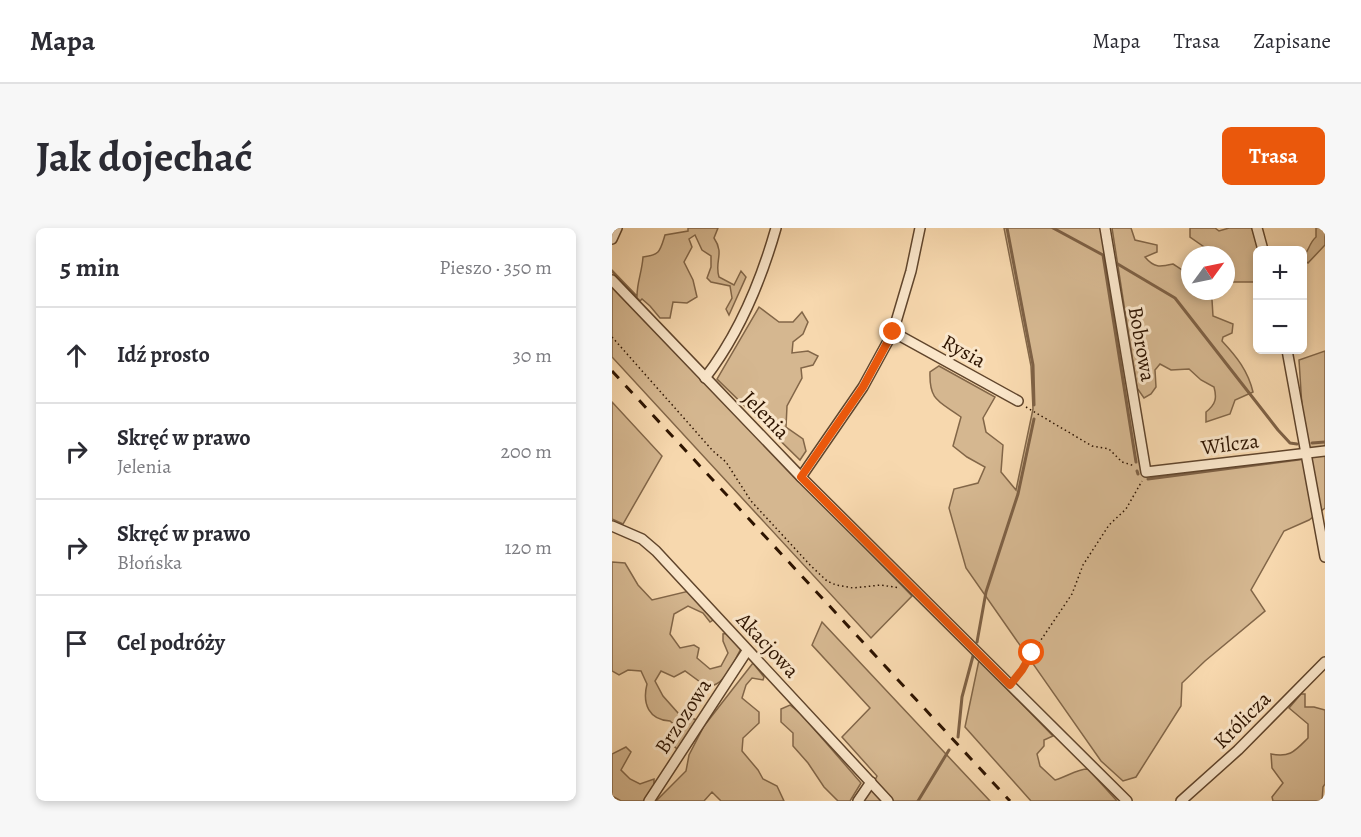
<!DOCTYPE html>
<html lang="pl">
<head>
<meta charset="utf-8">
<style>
  :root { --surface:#fff; --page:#f7f7f7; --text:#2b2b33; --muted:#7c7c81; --line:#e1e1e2; --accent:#ea580c }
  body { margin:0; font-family:Alegreya,serif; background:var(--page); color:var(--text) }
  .controls { position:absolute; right:18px; top:18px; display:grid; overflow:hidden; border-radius:9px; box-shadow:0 3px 9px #0003 }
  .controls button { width:54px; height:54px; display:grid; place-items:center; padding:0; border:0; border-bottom:2px solid var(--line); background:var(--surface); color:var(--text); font:30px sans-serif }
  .compass { position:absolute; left:569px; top:18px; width:54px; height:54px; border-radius:50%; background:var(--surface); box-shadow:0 3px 9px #0003; rotate:57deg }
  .stop { position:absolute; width:18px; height:18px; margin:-14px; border:4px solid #ea580c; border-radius:50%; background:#fff }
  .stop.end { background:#ea580c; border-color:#fff; box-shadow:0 2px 6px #0008 }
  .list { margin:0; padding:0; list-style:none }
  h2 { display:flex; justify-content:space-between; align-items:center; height:78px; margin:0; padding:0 24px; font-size:26px }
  h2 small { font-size:20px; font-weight:400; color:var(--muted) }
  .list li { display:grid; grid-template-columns:39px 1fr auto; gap:18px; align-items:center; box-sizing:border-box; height:96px; padding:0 24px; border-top:2px solid var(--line) }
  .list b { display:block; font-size:22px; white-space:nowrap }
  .list p { margin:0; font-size:20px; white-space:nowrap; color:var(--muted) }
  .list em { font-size:20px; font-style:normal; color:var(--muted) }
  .icon { flex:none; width:33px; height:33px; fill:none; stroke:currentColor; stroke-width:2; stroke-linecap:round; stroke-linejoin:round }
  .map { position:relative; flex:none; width:713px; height:573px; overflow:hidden; border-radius:9px }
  header { display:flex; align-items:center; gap:36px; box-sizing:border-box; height:84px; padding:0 30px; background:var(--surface); border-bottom:2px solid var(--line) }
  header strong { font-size:28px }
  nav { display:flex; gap:33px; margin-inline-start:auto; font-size:21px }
  .intro { display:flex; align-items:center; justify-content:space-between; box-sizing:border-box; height:144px; padding:0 36px }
  h1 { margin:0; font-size:42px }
  .button { padding:15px 27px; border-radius:9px; background:var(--accent); color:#fff; font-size:21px; font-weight:700 }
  main { display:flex; gap:36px; padding:0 36px }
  aside { flex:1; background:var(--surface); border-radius:9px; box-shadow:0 3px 9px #0003 }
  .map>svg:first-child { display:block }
  .green { fill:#d5b790; stroke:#826648; stroke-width:1.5 }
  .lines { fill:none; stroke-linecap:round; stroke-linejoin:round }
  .stream { stroke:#7e6145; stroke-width:3 }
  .minor-casing { stroke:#60452c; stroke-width:12 }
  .path { stroke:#2e1400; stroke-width:1.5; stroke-dasharray:1.5 3; stroke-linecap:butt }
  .minor { stroke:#fae6ca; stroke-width:9 }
  .rail { stroke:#2e1400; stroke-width:3; stroke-dasharray:10 10; stroke-linecap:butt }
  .route { stroke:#ea580c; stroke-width:8 }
  .labels { text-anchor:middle; stroke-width:6; stroke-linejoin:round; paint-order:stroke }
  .street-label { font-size:21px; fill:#2e1400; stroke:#fae6ca }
</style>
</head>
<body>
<header>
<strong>Mapa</strong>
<nav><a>Mapa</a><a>Trasa</a><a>Zapisane</a></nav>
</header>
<div class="intro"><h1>Jak dojechać</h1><a class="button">Trasa</a></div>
<main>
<aside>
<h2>5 min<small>Pieszo · 350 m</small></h2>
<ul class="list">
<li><svg class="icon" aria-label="ahead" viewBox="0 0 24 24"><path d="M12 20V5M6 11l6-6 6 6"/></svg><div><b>Idź prosto</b></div><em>30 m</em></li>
<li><svg class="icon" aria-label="right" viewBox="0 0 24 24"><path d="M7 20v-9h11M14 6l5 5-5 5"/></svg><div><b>Skręć w prawo</b><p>Jelenia</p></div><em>200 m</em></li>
<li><svg class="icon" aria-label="right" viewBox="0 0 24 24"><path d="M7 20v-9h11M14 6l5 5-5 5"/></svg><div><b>Skręć w prawo</b><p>Błońska</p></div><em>120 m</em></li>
<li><svg class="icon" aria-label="arrive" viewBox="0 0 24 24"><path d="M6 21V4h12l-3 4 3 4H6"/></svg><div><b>Cel podróży</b></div></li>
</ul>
</aside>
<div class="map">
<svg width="713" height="573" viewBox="0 0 713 573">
  <rect width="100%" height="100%" fill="#f7d8ae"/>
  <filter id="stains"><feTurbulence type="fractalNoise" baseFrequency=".00333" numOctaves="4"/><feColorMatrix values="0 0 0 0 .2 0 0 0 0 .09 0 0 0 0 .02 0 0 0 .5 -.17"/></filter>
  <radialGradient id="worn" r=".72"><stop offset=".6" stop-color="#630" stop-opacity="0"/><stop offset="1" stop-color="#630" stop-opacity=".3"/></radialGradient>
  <g class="green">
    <path d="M76 0H106L102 10C113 26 102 33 107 49L122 57 129 43 134 49 117 87 114 81 120 70 118 58 99 54 95 50 99 39V28L90 22 83 7 77 11 80 19 72 34 81 52 85 69 75 75 61 74 58 90H48L38 78 30 71 28 73 0 44V42L25 68C25 54 30 44 31 29 48 27 48 23 53 7L76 3Z"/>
    <path d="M392 0H491L531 242 698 226 690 179 687 132 713 123V280L697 292 672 303 639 362 653 383 593 433 570 455 569 478 524 549 511 553 489 533 354 340 337 280 342 261 366 255 373 239 355 229 341 218 349 189C327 173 317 173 318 144L327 138 383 169 371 190 374 204 391 217 389 244 404 262 421 181 419 138Z"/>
    <path d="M500 0H519L523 12 545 17V24L533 29C542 40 548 39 561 36 575 45 578 45 578 63H596L600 72 601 88 621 96 620 105 611 109 610 113C625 129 636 143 641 164L623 172 618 186 594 194V184C604 176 605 170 602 159L589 152 577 141 559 142 548 136 543 142 544 159 539 166 532 170 525 160Z"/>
    <path d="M578 0H603L607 3 617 0H640L646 22 645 54H614V27H598L595 21 578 9Z"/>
    <path d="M704 0H713V17L696 35 691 31V29C697 23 697 15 704 9Z"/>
    <path d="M0 59 300 368 259 410 0 129Z"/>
    <path d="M147 79 167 94H181L190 84 196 94 191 106 181 114 180 125 196 123 206 128 201 137 189 140 190 150 175 178 174 199 191 211 194 223 188 232 105 151Z"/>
    <path d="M0 174 50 228 11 296 0 291Z"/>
    <path d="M0 334 13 335 26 357 40 372 77 363 101 392 98 394 91 385 76 378 62 386 58 406 68 420 82 417 87 420 85 430 98 441 109 438 116 425 111 413V406L117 405 129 421C120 436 114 457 95 459L73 443 62 449 49 443 43 453 51 468 67 486 85 492 66 522 61 517 68 502 58 493C37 492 30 476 35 456L29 443 16 442 7 447 0 443Z"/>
    <path d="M210 394 378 573H252L265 548 230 509 258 480 200 417Z"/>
    <path d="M367 432 441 508 432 512V518L425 526 428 538 443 552C455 549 464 541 476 541L505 573H419L353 499Z"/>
    <path d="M141 435 152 449 151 452 140 450 134 457 130 470 147 484V495L131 510 130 523 146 542 151 551 165 558 172 573H109L100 564 92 573H44L74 543 77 527 92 498Z"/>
    <path d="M689 466H693V479H702L713 482V556L711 559 710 573H661L660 569 671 555 660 540 659 526C678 530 683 523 696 510V496L677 480Z"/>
    <path d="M178 477 189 486 249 555 238 573H226L212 559 196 535 181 518V505L169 494V481Z"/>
    <path d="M14 519 19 524 9 542 18 551 28 556 42 551V573H9L0 568V526Z"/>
  </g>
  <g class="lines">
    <g class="stream">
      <path d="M395 0 421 137 422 177"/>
      <path d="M441 0 491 27 524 234"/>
      <path d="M504 35 563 70 666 202 678 215 685 216"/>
      <path d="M700 215 713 214"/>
      <path d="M525 243 526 246"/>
      <path d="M536 251 688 231"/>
      <path d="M365 414 374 364 406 266 422 191"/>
      <path d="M346 509 350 469 361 428"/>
      <path d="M306 573 337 522"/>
    </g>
    <defs>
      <g id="minor">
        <path d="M493 0 534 244 713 223"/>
        <path d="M645 0 651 22"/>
        <path d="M0 11 5 0"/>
        <path d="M0 52 189 249 515 573"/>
        <path d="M281 104 406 173"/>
        <path d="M675 122 713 329"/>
        <path d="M93 150C127 106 149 53 164 0"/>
        <path d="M189 249 251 159 281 104 299 43 308 0"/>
        <path d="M0 298 30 311 44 323 276 573"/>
        <path d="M37 573 135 423"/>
        <path d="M246 573 259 554"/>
        <path d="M569 573 626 522 713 434"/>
      </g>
    </defs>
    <use href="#minor" class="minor-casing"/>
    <g class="path">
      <path d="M0 109 101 223 114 234 139 273 199 338 215 353 224 357 241 360 269 357 288 360"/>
      <path d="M414 179 480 218 497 221 510 234 523 238"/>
      <path d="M404 449 460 366 471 337 497 297 514 281 530 253"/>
    </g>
    <use href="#minor" class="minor"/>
    <path class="rail" d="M0 143 398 573"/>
  </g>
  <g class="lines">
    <path class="route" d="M281 104 251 159 189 249 398 457 410 442 420 425"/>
  </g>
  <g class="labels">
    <g class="street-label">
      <text transform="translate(530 116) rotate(80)" y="7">Bobrowa</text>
      <text transform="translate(352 123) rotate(29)" y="7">Rysia</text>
      <text transform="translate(154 187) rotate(46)" y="7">Jelenia</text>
      <text transform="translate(618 216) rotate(-7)" y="7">Wilcza</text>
      <text transform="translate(156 417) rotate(47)" y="7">Akacjowa</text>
      <text transform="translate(71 488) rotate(-57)" y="7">Brzozowa</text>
      <text transform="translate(630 492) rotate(-45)" y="7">Królicza</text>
    </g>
  </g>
  <rect width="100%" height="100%" filter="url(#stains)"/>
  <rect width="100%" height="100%" fill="url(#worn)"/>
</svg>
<div class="controls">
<button>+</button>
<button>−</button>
</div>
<svg class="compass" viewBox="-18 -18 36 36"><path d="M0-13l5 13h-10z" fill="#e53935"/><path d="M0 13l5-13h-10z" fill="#7c7c81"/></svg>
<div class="stop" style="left:420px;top:425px"></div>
<div class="stop end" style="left:281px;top:104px"></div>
</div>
</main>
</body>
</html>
